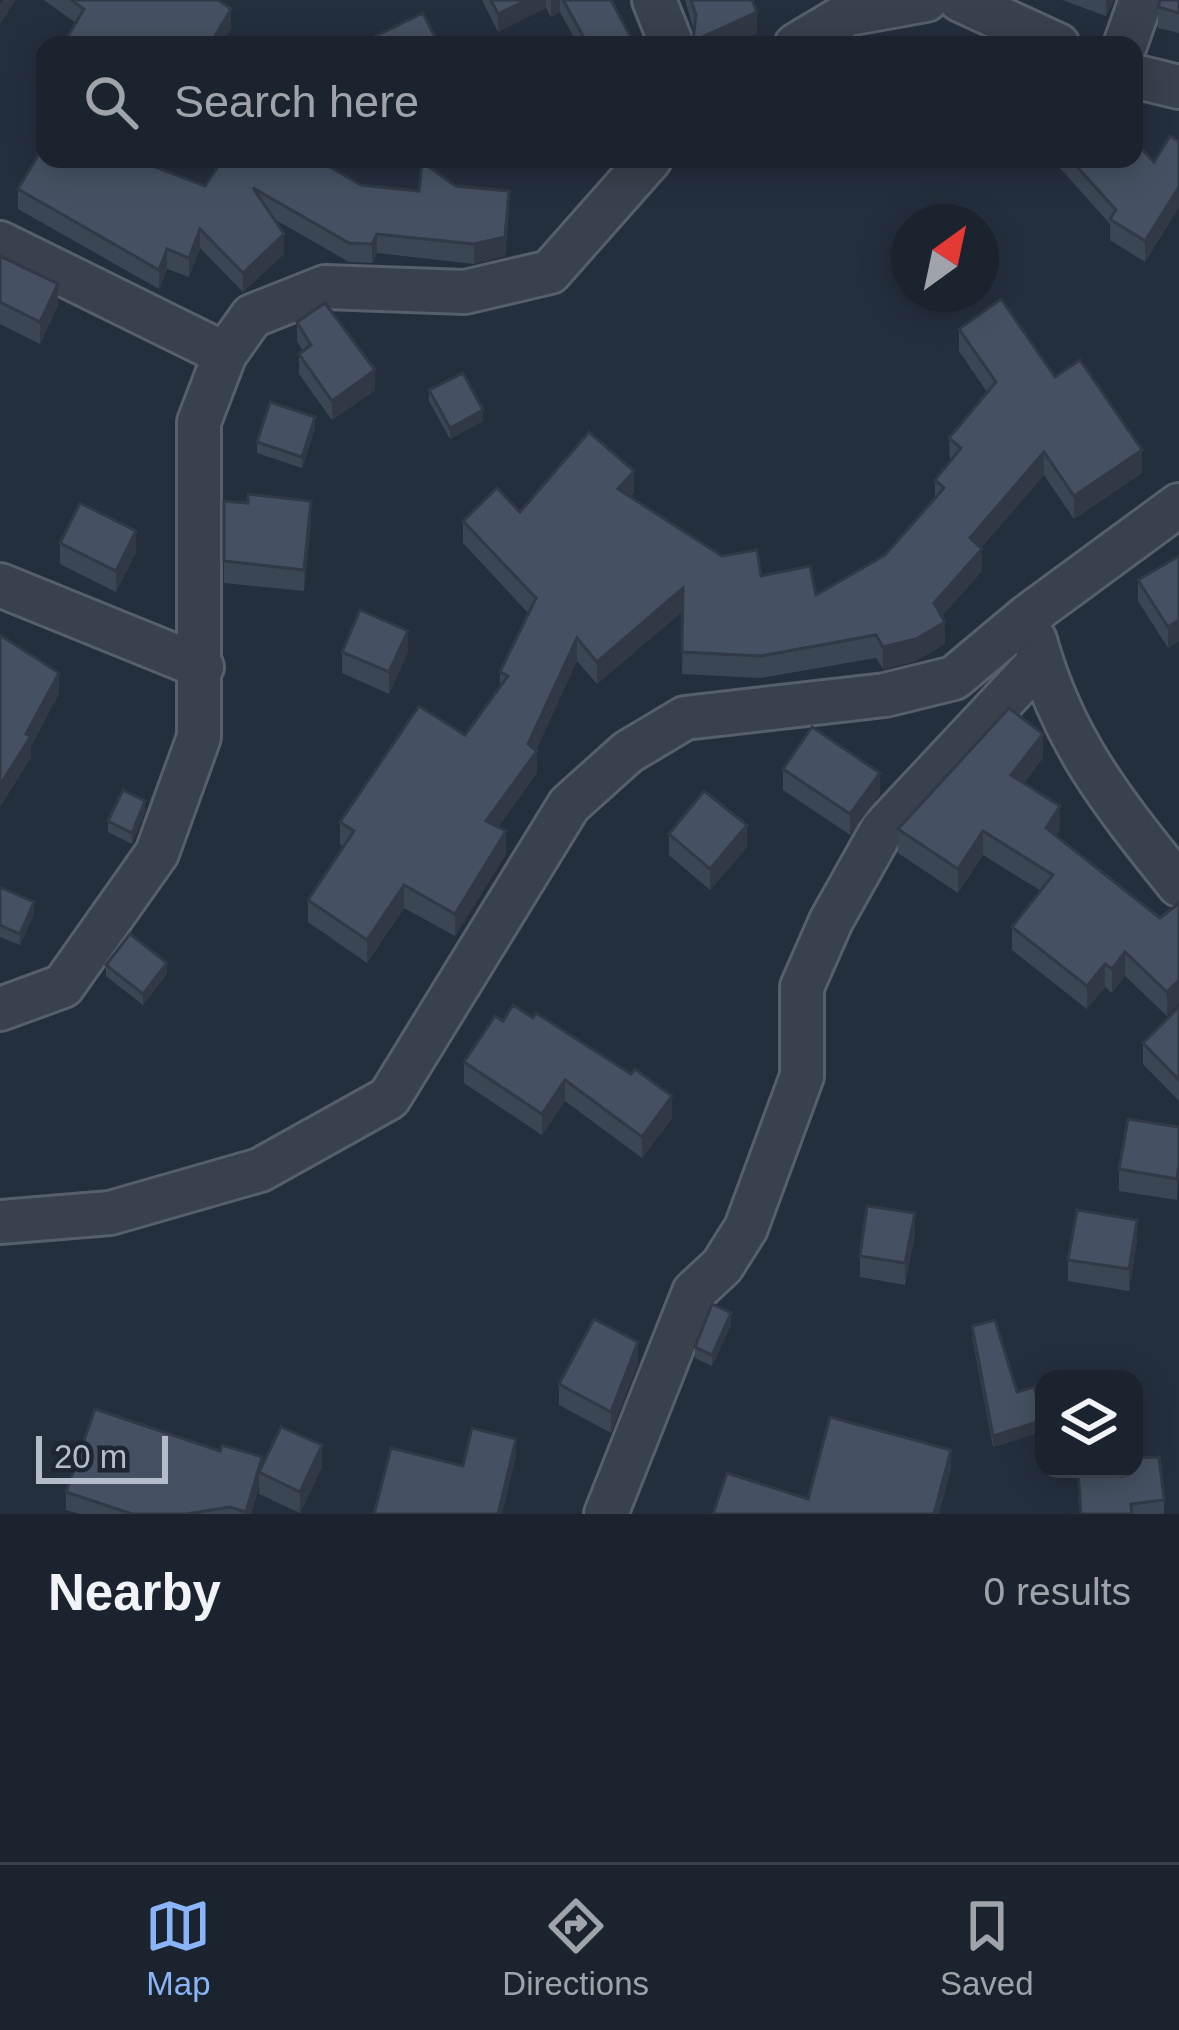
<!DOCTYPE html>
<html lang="en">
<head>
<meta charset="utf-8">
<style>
  :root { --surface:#1b232e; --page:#242b36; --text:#f1f3f6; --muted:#a0a4aa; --line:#39404a; --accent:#8ab4f8 }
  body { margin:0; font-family:Helvetica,sans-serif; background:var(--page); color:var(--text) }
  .controls { position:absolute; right:36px; bottom:36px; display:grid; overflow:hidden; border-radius:24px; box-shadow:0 6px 30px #0003 }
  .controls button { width:108px; height:108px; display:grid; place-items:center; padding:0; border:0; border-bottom:3px solid var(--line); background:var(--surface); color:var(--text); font:60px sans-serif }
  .compass { position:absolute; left:891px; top:204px; width:108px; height:108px; border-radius:50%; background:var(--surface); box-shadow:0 6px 30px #0003; rotate:33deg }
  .scale { position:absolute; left:36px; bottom:30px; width:132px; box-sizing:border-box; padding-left:12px; border:6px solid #b4bcc9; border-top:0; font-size:33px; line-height:42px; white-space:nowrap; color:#b4bcc9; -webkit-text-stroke:9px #1d2633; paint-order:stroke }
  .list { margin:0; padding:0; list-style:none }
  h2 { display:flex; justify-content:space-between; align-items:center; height:156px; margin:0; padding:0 48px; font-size:51px }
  h2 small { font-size:39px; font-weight:400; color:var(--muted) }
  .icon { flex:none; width:66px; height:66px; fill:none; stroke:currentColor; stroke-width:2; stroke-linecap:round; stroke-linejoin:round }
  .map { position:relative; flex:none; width:1179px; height:1514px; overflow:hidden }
  .search { position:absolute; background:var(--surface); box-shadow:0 6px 30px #0003; left:36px; right:36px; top:36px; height:132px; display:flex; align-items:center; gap:30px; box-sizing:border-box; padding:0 42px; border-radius:24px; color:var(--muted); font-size:45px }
  .sheet { height:348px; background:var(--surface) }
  nav { display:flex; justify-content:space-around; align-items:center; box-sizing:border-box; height:168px; border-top:3px solid var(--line); background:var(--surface); font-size:33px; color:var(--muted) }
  nav a { display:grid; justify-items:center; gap:6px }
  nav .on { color:var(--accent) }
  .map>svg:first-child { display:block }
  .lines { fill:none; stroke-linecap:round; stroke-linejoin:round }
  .street-casing { stroke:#565f6c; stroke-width:48 }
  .street { stroke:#38414e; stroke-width:42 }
  .wall { fill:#3b4654 }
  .shaded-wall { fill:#303945 }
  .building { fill:#455162; stroke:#303945; stroke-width:3 }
</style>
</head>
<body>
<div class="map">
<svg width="1179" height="1514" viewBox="0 0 1179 1514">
  <rect width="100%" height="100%" fill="#242f3e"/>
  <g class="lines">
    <defs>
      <g id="street">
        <path d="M654 0 672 45"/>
        <path d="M960 0 1058 45"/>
        <path d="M796 45 848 14 926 0"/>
        <path d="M1125 45 1141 0"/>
        <path d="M1134 76 1179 87"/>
        <path d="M0 243 225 354"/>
        <path d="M0 585 202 667"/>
        <path d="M1035 640C1063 742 1114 804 1179 885"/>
        <path d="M0 1009 63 986 157 853 199 737V422L225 354 252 316 325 287 465 292 550 272 650 159"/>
        <path d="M0 1222 110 1213 260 1170 389 1098 569 805 628 752 685 718 885 695 954 678 1028 616 1179 505"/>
        <path d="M606 1514 694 1292 722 1266 746 1228 802 1076V987L831 921 882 830 1040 661"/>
      </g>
    </defs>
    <use href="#street" class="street-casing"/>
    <use href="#street" class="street"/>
  </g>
  <g class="wall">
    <path d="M44 0H218L231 28 221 45H65V41L76 23Z"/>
    <path d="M482 0H611L635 45H578L560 12 551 17 546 8 498 32Z"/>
    <path d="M685 0H752L757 33 731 45H693L694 31Z"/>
    <path d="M1062 0H1114L1106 16Z"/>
    <path d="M1179 0V33L1158 28V7Z"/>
    <path d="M1179 141V207L1145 262 1110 240V224L1052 159H1134L1154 162Z"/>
    <path d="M361 185 419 191 456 186 509 211 505 256 474 264 377 253 372 263 349 262 274 219 284 254 243 292 200 248 189 277 167 269 159 289 18 209V189Z"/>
    <path d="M0 256 58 305 40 344 0 324Z"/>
    <path d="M297 322 375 390 332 420 299 374V354L303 351 297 341Z"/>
    <path d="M959 329 1055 377 1142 473 1074 519 1044 475 981 548 982 571 942 616 945 644 916 661 883 669 876 658 761 678 682 674 683 611 597 684 577 661 536 750 537 773 498 827 506 854 455 936 404 908 367 963 308 922V900L344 847 340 844V822L465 735 500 686V672L528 613 463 543V521L634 493 630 497 722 556 761 576 816 595 885 555 935 498V480L950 461 949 438 987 392 959 351Z"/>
    <path d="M429 390 483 421 450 439 429 401Z"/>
    <path d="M315 428 302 468 257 453V442Z"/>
    <path d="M224 501 248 503 311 522 304 591 224 583Z"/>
    <path d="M60 543 136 552 116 592 60 564Z"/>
    <path d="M1179 556V641L1168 648 1138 601V580Z"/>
    <path d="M342 652H408L389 694 342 673Z"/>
    <path d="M1043 758 1024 783 1060 829 1056 836 1160 918 1179 903V1003L1167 1016 1125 976 1112 993 1105 987 1087 1009 1012 950V927L1041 891 983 855 958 893 898 853V829Z"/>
    <path d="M783 769 880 794 850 835 783 790Z"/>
    <path d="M145 812 132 844 108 832V821Z"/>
    <path d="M669 834 747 847 710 890 669 855Z"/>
    <path d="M0 887 34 914 20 945 0 937Z"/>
    <path d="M106 965 167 974 143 1005 106 976Z"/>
    <path d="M1179 1007V1101L1143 1064V1043Z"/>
    <path d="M495 1016 672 1118 642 1158 565 1101 542 1135 464 1083V1062Z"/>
    <path d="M1179 1127 1177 1200 1119 1191V1169Z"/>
    <path d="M915 1234 905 1285 860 1277V1256Z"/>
    <path d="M1137 1241 1129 1291 1068 1281V1260Z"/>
    <path d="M731 1325 712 1366 695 1358V1347Z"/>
    <path d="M972 1326 1017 1392 1044 1431 993 1447 972 1337Z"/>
    <path d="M638 1363 611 1433 559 1405V1384Z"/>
    <path d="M262 1466 322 1467 300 1513 259 1494V1486L251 1514H79L66 1510V1492Z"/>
    <path d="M1078 1469 1164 1500V1514H1080Z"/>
  </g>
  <g class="shaded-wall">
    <path d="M3 0H16L0 24V4Z"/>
    <path d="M527 0H546V8L498 32V14Z"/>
    <path d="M551 0H560V12L551 17Z"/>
    <path d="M1106 0H1114L1106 16Z"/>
    <path d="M231 9V28L221 45H210Z"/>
    <path d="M757 12V33L731 45H693V41Z"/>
    <path d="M1179 187V207L1145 262V241Z"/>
    <path d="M509 191 505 256 474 264V244Z"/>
    <path d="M200 229V248L189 277V258Z"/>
    <path d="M284 234V254L243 292V273Z"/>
    <path d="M377 234V253L372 263V244Z"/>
    <path d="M167 249V269L159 289V270Z"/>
    <path d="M58 284V305L40 344V322Z"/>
    <path d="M375 370V390L332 420V401Z"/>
    <path d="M483 410V421L450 439V428Z"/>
    <path d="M315 417V428L302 468V457Z"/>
    <path d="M1142 450V473L1074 519V496Z"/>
    <path d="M1044 452V475L970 561V538Z"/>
    <path d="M634 471V493L618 512V489Z"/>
    <path d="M311 501V522L304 591V570Z"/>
    <path d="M136 531V552L116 592V571Z"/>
    <path d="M982 549V571L934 625V603Z"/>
    <path d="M683 588V611L597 684V662Z"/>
    <path d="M1179 620V641L1168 648V627Z"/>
    <path d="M945 622V644L916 661 883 669V647Z"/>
    <path d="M408 631V652L389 694V672Z"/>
    <path d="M577 638V661L532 758 537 751V773L486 843V821L528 744Z"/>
    <path d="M59 673V694L31 747V758L0 807V785Z"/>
    <path d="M1043 734V758L1011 799V775Z"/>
    <path d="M880 773V794L850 835V814Z"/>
    <path d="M145 801V812L132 844V833Z"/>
    <path d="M1060 806V829L1046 851V828Z"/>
    <path d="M747 825V847L710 890V869Z"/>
    <path d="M506 831V854L455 936V914Z"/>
    <path d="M983 831V855L958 893V869Z"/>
    <path d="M404 885V908L367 963V940Z"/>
    <path d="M34 902V914L20 945V934Z"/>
    <path d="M1125 952V976L1112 993V969Z"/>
    <path d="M167 963V974L143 1005V994Z"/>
    <path d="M1105 964V987L1087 1009V986Z"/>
    <path d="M1179 980V1003L1167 1016V992Z"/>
    <path d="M565 1080V1101L542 1135V1114Z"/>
    <path d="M672 1096V1118L642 1158V1137Z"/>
    <path d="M915 1213V1234L905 1285V1263Z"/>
    <path d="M1137 1220V1241L1129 1291V1269Z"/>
    <path d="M731 1313V1325L712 1366V1355Z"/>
    <path d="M638 1342V1363L611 1433V1412Z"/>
    <path d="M1044 1420V1431L993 1447V1436Z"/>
    <path d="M516 1439V1457L502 1514H498Z"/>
    <path d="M322 1445V1467L300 1513V1492Z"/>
    <path d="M951 1450V1470L939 1514H934Z"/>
    <path d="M262 1457V1474L259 1472V1486L251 1514H246Z"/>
  </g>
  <g class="building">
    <path d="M71 0H218L231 9 210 45H71L65 41 84 9Z"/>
    <path d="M491 0H527L498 14Z"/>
    <path d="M563 0H611L635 45H588Z"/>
    <path d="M691 0H752L757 12 693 41 696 15Z"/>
    <path d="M1160 0H1179V13L1158 7Z"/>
    <path d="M423 13 439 45H381L376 36Z"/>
    <path d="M1170 136 1179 141V187L1145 241 1110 219 1116 210 1070 159H1134V141L1154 162Z"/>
    <path d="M45 144V159H134L205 186 223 159H316L361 185 419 191 422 162 456 186 509 191 505 237 474 244 377 234 372 244 349 243 253 188 284 234 243 273 200 229 189 258 167 249 159 270 18 189Z"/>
    <path d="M0 256 58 284 40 322 0 302Z"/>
    <path d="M1001 299 1055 377 1080 360 1142 450 1074 496 1044 452 970 538 982 549 934 603 945 622 916 639 883 647 876 635 761 656 682 652 683 588 597 662 577 638 528 744 537 751 486 821 506 831 455 914 404 885 367 940 308 900 354 831 340 822 419 706 465 735 508 676 500 672 536 598 463 521 497 488 520 512 589 432 634 471 618 489 722 556 757 550 761 576 810 566 816 595 885 555 944 488 935 480 961 448 949 438 996 382 959 329Z"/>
    <path d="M325 303 375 370 332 401 299 354 311 345 297 322Z"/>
    <path d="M463 373 483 410 450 428 429 390Z"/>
    <path d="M270 402 315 417 302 457 257 442Z"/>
    <path d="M248 494 311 501 304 570 224 561V501L248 503Z"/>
    <path d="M80 503 136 531 116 571 60 543Z"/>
    <path d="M1179 556V620L1168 627 1138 580Z"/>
    <path d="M360 610 408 631 389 672 342 652Z"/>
    <path d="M0 635 59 673 26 734 31 736 0 785Z"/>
    <path d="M1009 708 1043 734 1011 775 1060 806 1046 828 1160 918 1179 903V980L1167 992 1125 952 1112 969 1105 964 1087 986 1012 927 1053 875 983 831 958 869 898 829Z"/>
    <path d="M812 727 880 773 850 814 783 769Z"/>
    <path d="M123 790 145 801 132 833 108 821Z"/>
    <path d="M704 791 747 825 710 869 669 834Z"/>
    <path d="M0 887 34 902 20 934 0 925Z"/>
    <path d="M130 934 167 963 143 994 106 965Z"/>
    <path d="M513 1005 533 1018 536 1013 631 1074 635 1069 672 1096 642 1137 565 1080 542 1114 464 1062 495 1016 503 1021Z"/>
    <path d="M1179 1007V1080L1143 1043Z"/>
    <path d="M1128 1119 1179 1127V1165L1177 1179 1119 1169Z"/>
    <path d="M867 1206 915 1213 905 1263 860 1256Z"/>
    <path d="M1077 1210 1137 1220 1129 1269 1068 1260Z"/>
    <path d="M712 1304 731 1313 712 1355 695 1347Z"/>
    <path d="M594 1319 638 1342 611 1412 559 1384Z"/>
    <path d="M995 1320 1017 1392 1034 1387 1044 1420 993 1436 972 1326Z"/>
    <path d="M95 1409 220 1451 222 1445 262 1457 246 1512 230 1507 186 1514H132L66 1492Z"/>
    <path d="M830 1417 951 1450 934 1514H713L727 1473 808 1499Z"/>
    <path d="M281 1427 322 1445 300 1492 259 1472Z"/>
    <path d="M472 1428 516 1439 498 1514H374L391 1448 463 1466Z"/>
    <path d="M1159 1457 1164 1500 1131 1504 1132 1514H1081L1078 1469H1134V1458Z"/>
  </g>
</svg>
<div class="controls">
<button><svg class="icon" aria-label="layers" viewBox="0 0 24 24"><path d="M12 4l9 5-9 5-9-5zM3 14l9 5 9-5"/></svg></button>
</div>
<svg class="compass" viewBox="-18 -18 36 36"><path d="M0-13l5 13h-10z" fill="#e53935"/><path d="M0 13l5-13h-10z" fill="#a0a4aa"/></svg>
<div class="scale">20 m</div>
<div class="search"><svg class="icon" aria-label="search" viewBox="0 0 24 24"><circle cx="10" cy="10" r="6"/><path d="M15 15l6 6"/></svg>Search here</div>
</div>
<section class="sheet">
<h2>Nearby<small>0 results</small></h2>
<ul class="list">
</ul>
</section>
<nav>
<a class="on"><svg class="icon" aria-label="map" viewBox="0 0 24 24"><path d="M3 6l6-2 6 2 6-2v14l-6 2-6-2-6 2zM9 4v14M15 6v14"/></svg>Map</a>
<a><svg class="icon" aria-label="directions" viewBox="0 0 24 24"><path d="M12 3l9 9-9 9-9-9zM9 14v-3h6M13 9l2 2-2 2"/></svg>Directions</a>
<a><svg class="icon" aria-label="saved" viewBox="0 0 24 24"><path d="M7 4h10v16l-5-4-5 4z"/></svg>Saved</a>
</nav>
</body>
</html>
